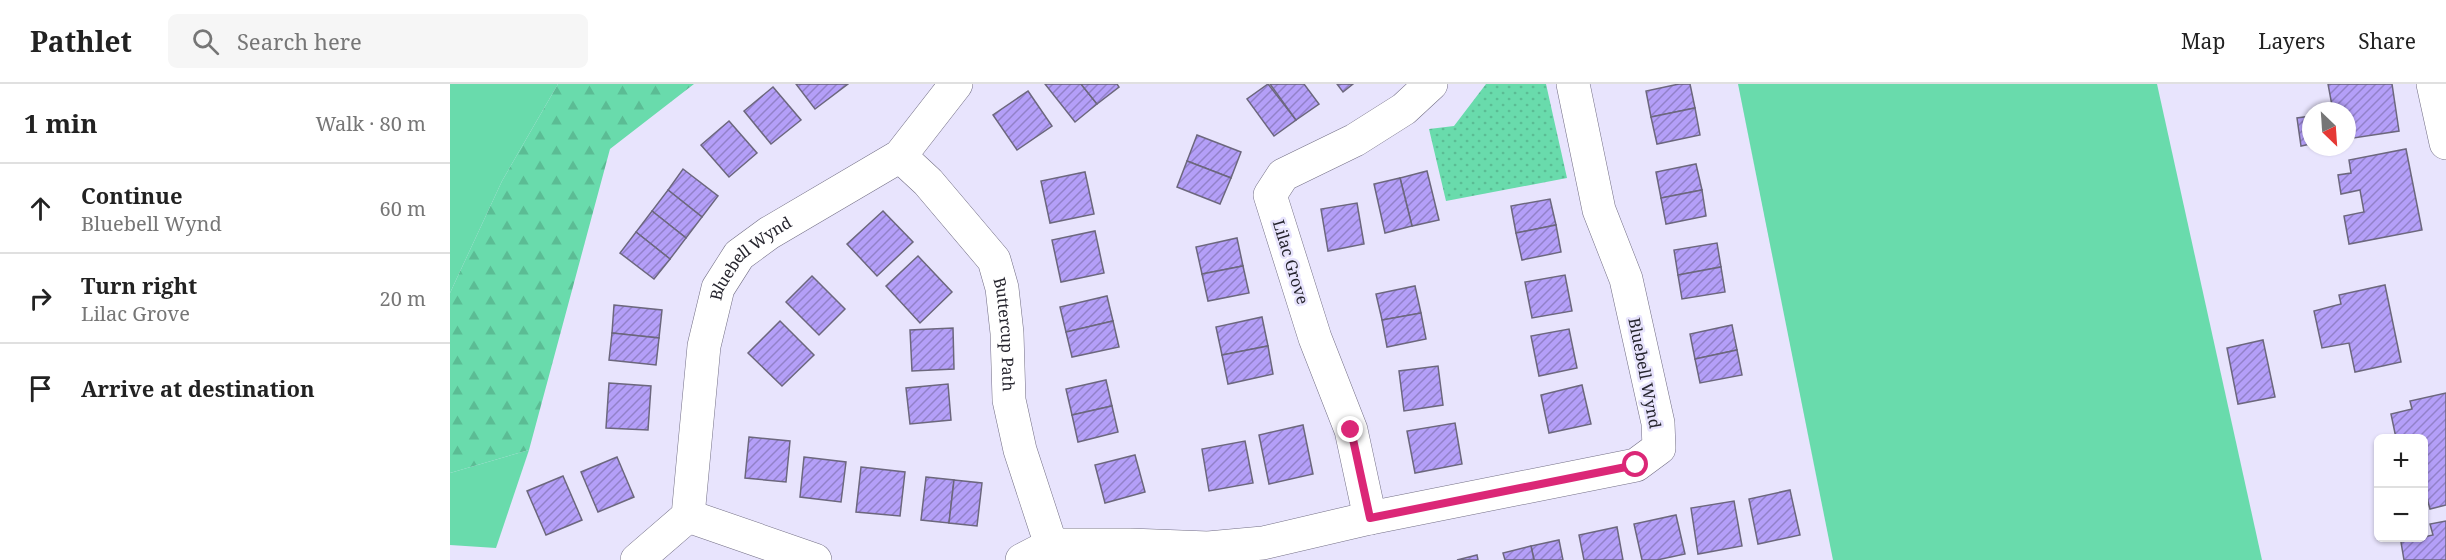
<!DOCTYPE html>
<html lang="en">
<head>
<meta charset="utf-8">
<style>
  :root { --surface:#fff; --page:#f6f6f6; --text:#222; --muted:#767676; --line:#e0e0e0 }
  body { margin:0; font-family:"Noto Serif",serif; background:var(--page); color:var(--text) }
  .controls { position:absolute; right:18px; bottom:18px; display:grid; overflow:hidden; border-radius:9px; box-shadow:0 2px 4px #0004 }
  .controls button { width:54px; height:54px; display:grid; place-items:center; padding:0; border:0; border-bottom:2px solid var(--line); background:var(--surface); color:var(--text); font:30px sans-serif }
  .compass { position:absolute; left:1852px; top:18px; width:54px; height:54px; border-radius:50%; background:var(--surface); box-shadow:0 2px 4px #0004; rotate:155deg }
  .stop { position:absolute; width:18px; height:18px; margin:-14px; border:4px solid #db2777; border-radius:50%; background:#fff }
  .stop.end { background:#db2777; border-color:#fff; box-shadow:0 2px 6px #0008 }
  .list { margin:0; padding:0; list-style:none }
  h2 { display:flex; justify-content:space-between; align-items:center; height:78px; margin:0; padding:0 24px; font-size:26px }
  h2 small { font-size:20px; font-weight:400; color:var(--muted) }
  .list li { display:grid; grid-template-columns:39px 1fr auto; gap:18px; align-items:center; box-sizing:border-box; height:90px; padding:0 24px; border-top:2px solid var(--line) }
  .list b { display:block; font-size:22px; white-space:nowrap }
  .list p { margin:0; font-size:20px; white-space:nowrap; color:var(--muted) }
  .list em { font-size:20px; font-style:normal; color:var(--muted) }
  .icon { flex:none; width:33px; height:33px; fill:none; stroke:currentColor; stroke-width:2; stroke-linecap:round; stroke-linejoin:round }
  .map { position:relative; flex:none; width:1996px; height:476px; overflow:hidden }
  header { display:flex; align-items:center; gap:36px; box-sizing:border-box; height:84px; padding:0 30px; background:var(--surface); border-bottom:2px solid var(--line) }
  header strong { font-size:28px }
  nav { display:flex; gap:33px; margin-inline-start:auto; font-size:21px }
  .search { width:420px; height:54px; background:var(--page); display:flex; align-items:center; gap:15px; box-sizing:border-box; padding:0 21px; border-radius:9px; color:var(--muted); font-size:22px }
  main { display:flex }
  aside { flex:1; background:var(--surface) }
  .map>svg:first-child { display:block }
  .grass { fill:#69dbac }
  .forest { fill:url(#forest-firs) }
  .park { fill:url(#park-dots) }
  .building { fill:url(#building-hatch); stroke:#6c677d; stroke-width:1.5 }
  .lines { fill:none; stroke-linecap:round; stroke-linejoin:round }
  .street-casing { stroke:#736f85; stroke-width:34 }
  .street { stroke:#fff; stroke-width:33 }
  .route { stroke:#db2777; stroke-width:8 }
  .labels { text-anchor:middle; stroke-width:5; stroke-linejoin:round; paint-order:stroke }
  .street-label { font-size:16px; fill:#26252e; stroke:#e8e4fd }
</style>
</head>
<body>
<header>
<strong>Pathlet</strong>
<div class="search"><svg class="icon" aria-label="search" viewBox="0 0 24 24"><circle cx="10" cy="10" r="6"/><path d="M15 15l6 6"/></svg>Search here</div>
<nav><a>Map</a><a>Layers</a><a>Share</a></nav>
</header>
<main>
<aside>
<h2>1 min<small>Walk · 80 m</small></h2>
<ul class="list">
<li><svg class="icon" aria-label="ahead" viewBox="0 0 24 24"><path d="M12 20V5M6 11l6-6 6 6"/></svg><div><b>Continue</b><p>Bluebell Wynd</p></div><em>60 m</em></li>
<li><svg class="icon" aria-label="right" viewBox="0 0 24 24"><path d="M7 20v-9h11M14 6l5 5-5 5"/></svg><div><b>Turn right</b><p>Lilac Grove</p></div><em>20 m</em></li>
<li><svg class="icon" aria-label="arrive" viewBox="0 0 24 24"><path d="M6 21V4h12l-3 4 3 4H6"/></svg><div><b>Arrive at destination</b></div></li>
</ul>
</aside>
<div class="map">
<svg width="1996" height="476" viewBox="0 0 1996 476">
  <defs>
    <pattern id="forest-firs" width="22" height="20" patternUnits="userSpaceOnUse" patternTransform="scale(1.5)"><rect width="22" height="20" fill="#69dbac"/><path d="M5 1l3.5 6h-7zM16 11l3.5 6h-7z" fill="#5bbc94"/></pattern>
    <pattern id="park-dots" width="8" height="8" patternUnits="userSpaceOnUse" patternTransform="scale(1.5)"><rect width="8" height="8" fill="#69dbac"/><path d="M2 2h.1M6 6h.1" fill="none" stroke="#5bbc94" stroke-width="1.8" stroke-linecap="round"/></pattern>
    <pattern id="building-hatch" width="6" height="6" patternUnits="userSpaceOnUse" patternTransform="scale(1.5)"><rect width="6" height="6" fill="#b49ff8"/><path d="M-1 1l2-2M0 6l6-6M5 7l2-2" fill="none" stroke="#9281c9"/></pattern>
  </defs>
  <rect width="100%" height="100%" fill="#e8e4fd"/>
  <g class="grass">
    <path d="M0 0H108L52 97 0 209Z"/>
    <path d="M1288 0H1707L1812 476H1383Z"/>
    <path d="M79 366 46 464 0 461V389Z"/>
  </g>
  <path class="forest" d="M108 0H244L160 65 79 366 0 389V209L52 97Z"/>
  <path class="park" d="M1036 0H1096L1117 94 996 117 979 45 1004 42Z"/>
  <g class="building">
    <path d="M346 0H398L365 25Z"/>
    <path d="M595 0H631L647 20 625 38Z"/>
    <path d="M631 0H667L669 3 647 20Z"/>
    <path d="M818 0 846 36 824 52 797 15Z"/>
    <path d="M820 0H854L869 20 846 36Z"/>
    <path d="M887 0H903L893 8Z"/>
    <path d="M1229 0H1240L1245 24 1201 33 1196 7Z"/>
    <path d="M1878 0H1942L1949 47 1897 55V27H1883Z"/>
    <path d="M323 3 351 36 321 60 294 27Z"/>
    <path d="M578 7 602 42 567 66 543 31Z"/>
    <path d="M1245 24 1250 51 1207 60 1201 33Z"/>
    <path d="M1861 32V60L1851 62 1847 34Z"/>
    <path d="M279 37 307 69 279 93 251 61Z"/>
    <path d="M747 51 791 68 781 94 737 77Z"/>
    <path d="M1956 65 1972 146 1899 160 1894 132 1914 128 1910 106 1891 110 1888 91 1901 89 1899 76Z"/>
    <path d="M737 77 781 94 770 120 727 103Z"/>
    <path d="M1246 80 1252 106 1211 114 1206 88Z"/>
    <path d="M233 85 268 112 252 133 218 106Z"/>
    <path d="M977 87 989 136 962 142 950 94Z"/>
    <path d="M635 88 644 130 600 139 591 97Z"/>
    <path d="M950 94 962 142 935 149 924 100Z"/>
    <path d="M218 106 252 133 236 154 202 127Z"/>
    <path d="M1252 106 1256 132 1216 140 1211 114Z"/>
    <path d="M1100 115 1106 141 1066 149 1061 122Z"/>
    <path d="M907 119 914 160 878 167 871 125Z"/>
    <path d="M202 127 236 154 220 175 186 148Z"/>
    <path d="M433 127 463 158 427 192 397 160Z"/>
    <path d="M1106 141 1111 168 1072 176 1066 149Z"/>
    <path d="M645 147 654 189 611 198 602 156Z"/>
    <path d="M186 148 220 175 204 195 170 169Z"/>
    <path d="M787 154 793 182 752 190 746 163Z"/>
    <path d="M1267 159 1271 183 1228 191 1224 166Z"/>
    <path d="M468 172 502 208 470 239 436 202Z"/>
    <path d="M793 182 799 209 758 217 752 190Z"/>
    <path d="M1271 183 1275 208 1232 215 1228 191Z"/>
    <path d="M1115 191 1122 227 1082 234 1075 198Z"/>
    <path d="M362 192 395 225 369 251 336 218Z"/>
    <path d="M1935 201 1951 278 1905 288 1899 259 1872 264 1864 227 1891 220 1889 211Z"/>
    <path d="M965 202 971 229 932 236 926 210Z"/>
    <path d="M657 212 663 237 616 248 610 223Z"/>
    <path d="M164 221 212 226 209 254 162 249Z"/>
    <path d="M971 229 976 255 937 263 932 236Z"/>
    <path d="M812 233 818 262 772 271 766 243Z"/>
    <path d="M330 237 364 271 332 302 298 269Z"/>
    <path d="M663 237 669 263 622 273 616 248Z"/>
    <path d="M1282 241 1287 266 1245 275 1240 250Z"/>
    <path d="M503 244 504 285 462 287 460 246Z"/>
    <path d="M1119 245 1127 284 1089 292 1081 252Z"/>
    <path d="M162 249 209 254 206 281 159 276Z"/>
    <path d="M1813 256 1825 313 1788 320 1777 264Z"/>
    <path d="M818 262 823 290 778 300 772 271Z"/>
    <path d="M1287 266 1292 291 1250 299 1245 275Z"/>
    <path d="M988 282 993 321 954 327 949 287Z"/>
    <path d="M656 296 662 322 622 331 616 305Z"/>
    <path d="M159 299 201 302 198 346 156 344Z"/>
    <path d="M498 300 501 336 460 340 456 304Z"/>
    <path d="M1132 301 1141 340 1099 349 1091 311Z"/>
    <path d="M1996 309V421L1980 425 1977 414 1974 415V354H1946L1941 330 1962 325 1960 317Z"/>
    <path d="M662 322 668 348 628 358 622 331Z"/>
    <path d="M1005 339 1012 380 965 389 957 347Z"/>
    <path d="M853 341 863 390 819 400 809 351Z"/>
    <path d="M299 353 340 357 336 398 295 394Z"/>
    <path d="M795 357 803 399 759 407 752 365Z"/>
    <path d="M685 371 695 408 655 419 645 381Z"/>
    <path d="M167 373 184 413 148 428 131 388Z"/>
    <path d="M354 373 396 378 391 418 350 413Z"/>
    <path d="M411 383 455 388 450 432 406 428Z"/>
    <path d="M113 392 132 436 96 451 77 407Z"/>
    <path d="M476 393 504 396 499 439 471 436Z"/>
    <path d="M504 396 532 399 527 442 499 439Z"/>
    <path d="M1340 406 1350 451 1308 460 1299 415Z"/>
    <path d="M1284 417 1292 462 1248 470 1241 424Z"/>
    <path d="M1226 431 1235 470 1207 476H1192L1184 440Z"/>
    <path d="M1996 437V476H1954L1951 458 1983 451 1980 440Z"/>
    <path d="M1167 443 1173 476H1134L1129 451Z"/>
    <path d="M1109 456 1113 476H1084L1081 462Z"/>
    <path d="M1081 462 1084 476H1055L1053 469Z"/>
    <path d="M1027 471 1028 476H1007Z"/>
  </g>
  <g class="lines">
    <defs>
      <g id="street">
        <path d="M1983 0 1996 59"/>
        <path id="s1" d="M450 72 478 98 544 176 552 204 557 249 559 316 570 366 601 461"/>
        <path d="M238 432 365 476"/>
        <path d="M920 434 901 346 865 254 820 111 833 91 905 56 954 25 981 0"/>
        <path id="s2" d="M187 476 238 432 254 262 268 204 289 171 319 149 450 72 506 0"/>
        <path d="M572 476 601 461H680L758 464 813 459 920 434 1186 381 1209 364 1208 339 1176 195 1149 126 1123 0"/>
      </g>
    </defs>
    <use href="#street" class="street-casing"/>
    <use href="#street" class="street"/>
  </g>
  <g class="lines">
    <path class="route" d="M901 346 920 434 1186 381"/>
  </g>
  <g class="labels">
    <g class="street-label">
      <text dy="6" stroke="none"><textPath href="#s2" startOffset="342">Bluebell Wynd</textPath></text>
      <text transform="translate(841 178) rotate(73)" y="6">Lilac Grove</text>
      <text dy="6" stroke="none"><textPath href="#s1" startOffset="216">Buttercup Path</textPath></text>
      <text transform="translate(1195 289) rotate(79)" y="6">Bluebell Wynd</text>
    </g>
  </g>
</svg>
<div class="controls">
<button>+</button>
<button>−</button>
</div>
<svg class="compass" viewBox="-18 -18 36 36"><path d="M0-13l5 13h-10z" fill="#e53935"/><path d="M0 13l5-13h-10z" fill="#767676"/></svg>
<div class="stop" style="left:1186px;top:381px"></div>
<div class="stop end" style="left:901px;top:346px"></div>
</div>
</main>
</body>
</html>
